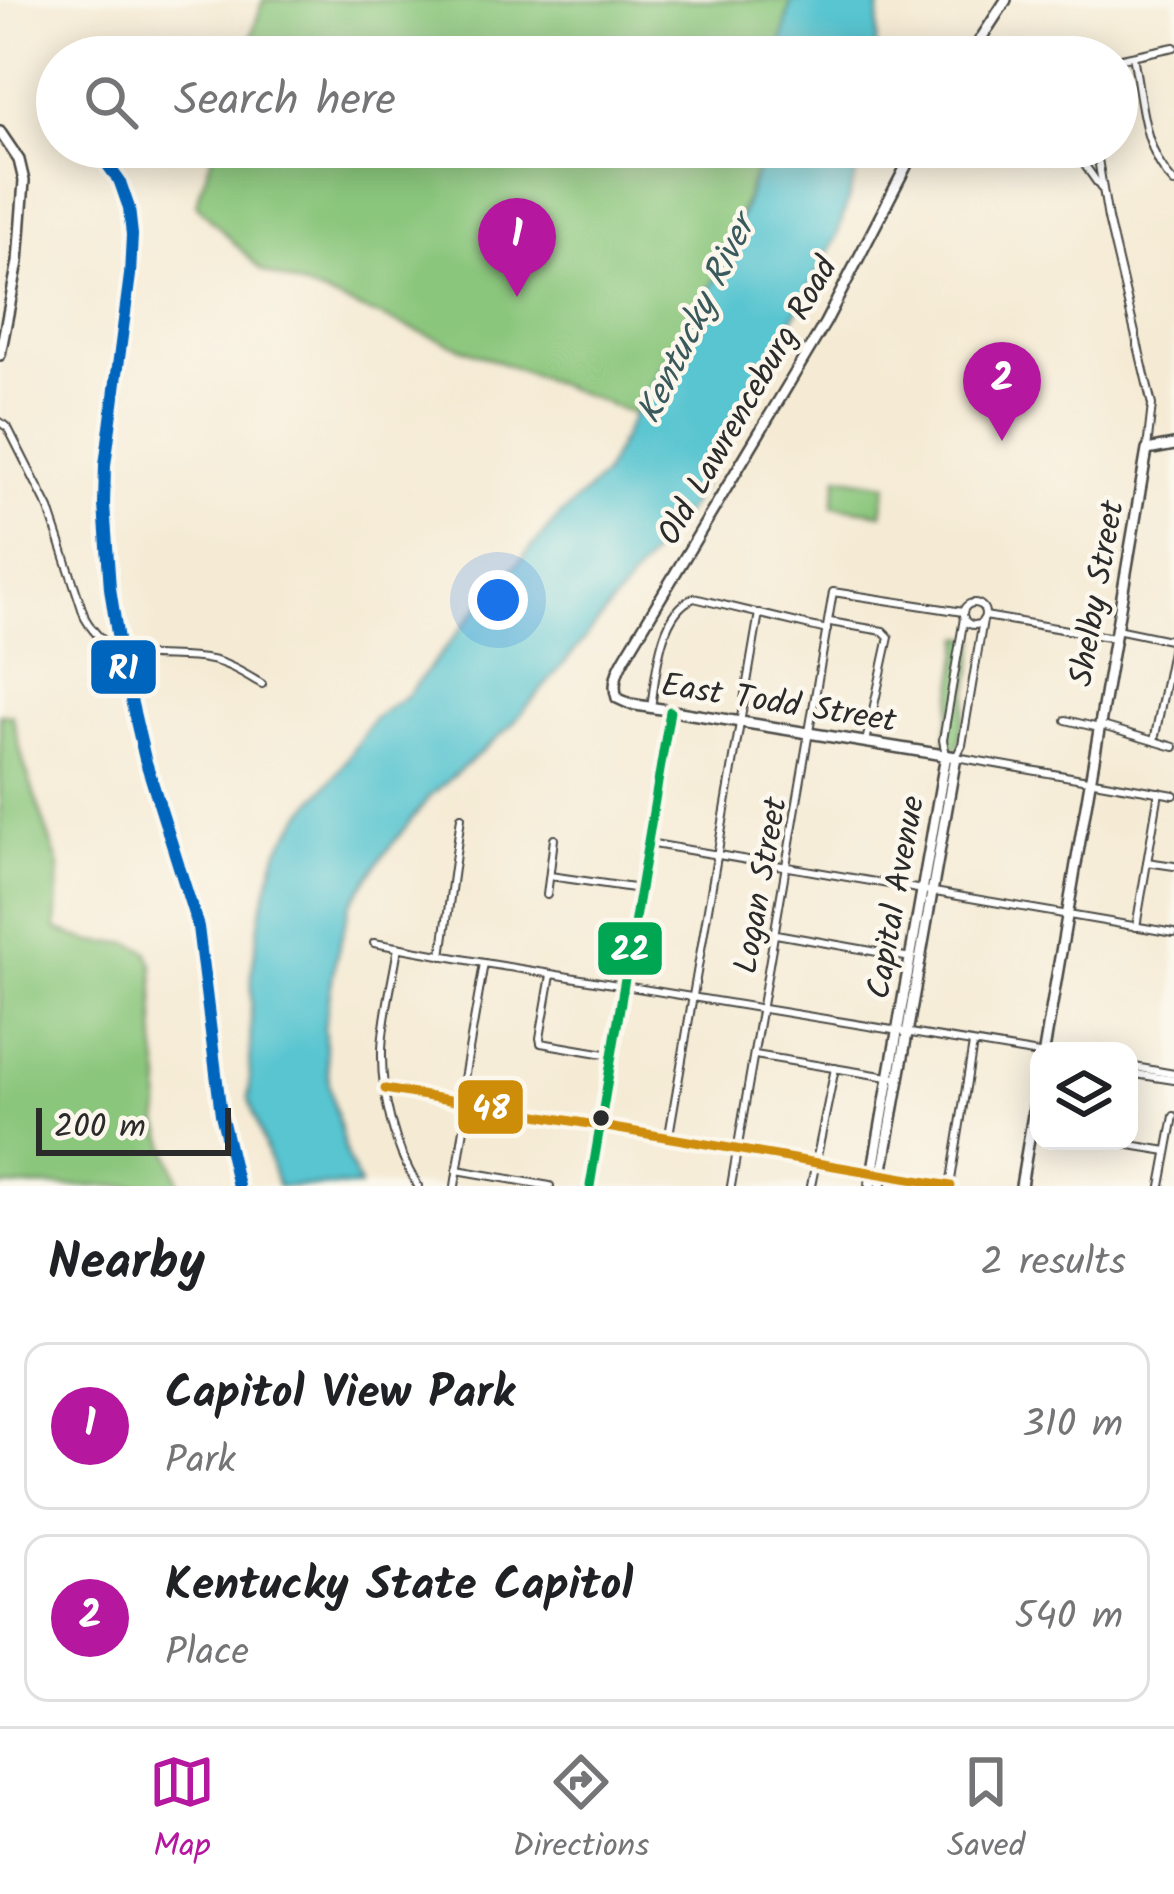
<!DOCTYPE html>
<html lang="en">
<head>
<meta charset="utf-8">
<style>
  :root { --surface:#fff; --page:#f6f6f6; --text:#202124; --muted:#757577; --line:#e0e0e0; --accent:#b5179e }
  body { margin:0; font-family:Kalam,sans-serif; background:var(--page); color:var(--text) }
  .controls { position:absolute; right:36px; bottom:36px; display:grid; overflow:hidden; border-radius:24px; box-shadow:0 6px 30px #0003 }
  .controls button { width:108px; height:108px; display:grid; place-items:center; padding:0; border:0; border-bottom:3px solid var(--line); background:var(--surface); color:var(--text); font:60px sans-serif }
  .scale { position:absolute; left:36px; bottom:30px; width:195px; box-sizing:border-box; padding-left:12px; border:6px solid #2b2b2b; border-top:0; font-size:33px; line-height:42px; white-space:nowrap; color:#2b2b2b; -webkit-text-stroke:9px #fbf7ec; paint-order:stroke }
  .you { position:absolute; left:498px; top:600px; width:42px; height:42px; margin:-30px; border:9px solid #fff; border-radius:50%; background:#1a73e8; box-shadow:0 0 0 18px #1a73e833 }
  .badge { display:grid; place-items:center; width:78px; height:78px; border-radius:50%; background:var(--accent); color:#fff; font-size:39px; font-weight:700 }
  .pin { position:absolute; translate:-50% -99px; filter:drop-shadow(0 3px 6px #0008) }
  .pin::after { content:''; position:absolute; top:63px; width:42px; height:36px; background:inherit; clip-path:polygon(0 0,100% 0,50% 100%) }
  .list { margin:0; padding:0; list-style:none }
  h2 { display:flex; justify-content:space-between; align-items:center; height:156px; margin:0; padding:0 48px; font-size:51px }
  h2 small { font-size:39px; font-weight:400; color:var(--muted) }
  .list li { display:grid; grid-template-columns:78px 1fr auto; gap:36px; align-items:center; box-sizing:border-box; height:168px; margin:0 24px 24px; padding:0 24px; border:3px solid var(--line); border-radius:24px }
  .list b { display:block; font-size:45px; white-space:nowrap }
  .list p { margin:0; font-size:39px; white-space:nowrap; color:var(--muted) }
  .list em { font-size:39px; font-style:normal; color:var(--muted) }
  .icon { flex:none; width:66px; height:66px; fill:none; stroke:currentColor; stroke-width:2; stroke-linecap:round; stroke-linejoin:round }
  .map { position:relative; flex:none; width:1174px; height:1186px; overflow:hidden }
  .search { position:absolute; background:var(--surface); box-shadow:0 6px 30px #0003; left:36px; right:36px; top:36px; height:132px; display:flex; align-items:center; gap:30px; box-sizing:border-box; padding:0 42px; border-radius:66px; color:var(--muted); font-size:45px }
  .sheet { height:540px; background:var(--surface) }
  nav { display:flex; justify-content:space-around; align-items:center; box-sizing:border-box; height:168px; border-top:3px solid var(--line); background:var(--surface); font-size:33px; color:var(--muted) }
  nav a { display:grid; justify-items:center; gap:6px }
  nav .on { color:var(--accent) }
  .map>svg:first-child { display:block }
  .green { fill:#8ac67b; stroke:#5a7853; stroke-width:3 }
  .water { fill:#59c5d0; stroke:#42787e; stroke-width:3 }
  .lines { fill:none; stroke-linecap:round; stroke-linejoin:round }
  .street-casing { stroke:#494844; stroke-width:10 }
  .secondary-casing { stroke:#494844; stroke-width:14 }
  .street { stroke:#fff; stroke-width:6 }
  .secondary { stroke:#fff; stroke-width:9 }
  .bus-1-casing { stroke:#fbf7ec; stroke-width:18 }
  .bus-2-casing { stroke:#fbf7ec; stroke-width:18 }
  .bus-1 { stroke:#ce8d09; stroke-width:9 }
  .bus-2 { stroke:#00a651; stroke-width:9 }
  .rail-1-casing { stroke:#fbf7ec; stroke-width:21 }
  .rail-1 { stroke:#0065bd; stroke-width:12 }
  .bus-dot { fill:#2b2b2b; stroke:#fbf7ec; stroke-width:4.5 }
  .labels { text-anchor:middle; stroke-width:9; stroke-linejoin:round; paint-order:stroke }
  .street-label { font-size:33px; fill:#2b2b2b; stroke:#fbf7ec }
  .water-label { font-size:36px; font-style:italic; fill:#39595d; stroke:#fbf7ec }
  .line-badge { stroke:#fbf7ec; stroke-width:4.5 }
  .badge-label { font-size:33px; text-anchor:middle; font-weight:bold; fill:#fff }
</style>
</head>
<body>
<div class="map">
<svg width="1174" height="1186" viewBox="0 0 1174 1186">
  <rect width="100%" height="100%" fill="#fbf7ec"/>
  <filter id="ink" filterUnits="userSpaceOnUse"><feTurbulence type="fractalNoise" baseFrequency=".00833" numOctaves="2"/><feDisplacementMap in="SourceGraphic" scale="24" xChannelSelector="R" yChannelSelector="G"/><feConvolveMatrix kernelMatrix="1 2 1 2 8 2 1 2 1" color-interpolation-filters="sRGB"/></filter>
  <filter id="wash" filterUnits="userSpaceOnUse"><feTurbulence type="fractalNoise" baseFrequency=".004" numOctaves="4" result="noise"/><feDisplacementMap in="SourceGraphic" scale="48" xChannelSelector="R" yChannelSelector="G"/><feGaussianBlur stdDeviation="2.7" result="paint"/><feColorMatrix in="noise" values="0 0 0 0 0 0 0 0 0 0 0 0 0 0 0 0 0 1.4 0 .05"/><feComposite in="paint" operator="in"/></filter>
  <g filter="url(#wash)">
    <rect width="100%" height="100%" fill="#f5ebd5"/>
    <g class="green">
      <path d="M263 0H791L779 57H245Z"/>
      <path d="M215 147H764L718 275 634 414 262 271 196 204Z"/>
      <path d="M838 476 887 484 882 513 833 506Z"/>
      <path d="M962 637 977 639 959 745 954 750 948 749 945 745Z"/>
      <path d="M0 714 12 715 24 764 59 866 56 929 91 942 129 943 147 951 153 965 156 1044 161 1081 159 1123 180 1186H0Z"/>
    </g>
    <g class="water">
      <path d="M791 0H880L875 57H779Z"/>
      <path d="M765 147H864L837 236 742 415 687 510 583 641 510 727 430 796 382 857 350 905 335 962 324 1028 329 1084 347 1157 360 1186H278L249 1099 252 970 261 911 277 852 303 813 337 774 373 719 407 695 483 602 558 518 603 476 634 414 718 275 733 240Z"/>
    </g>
  </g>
  <g filter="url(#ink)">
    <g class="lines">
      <defs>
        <g id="street">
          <path d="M1133 56C1142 99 1142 150 1174 183"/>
          <path d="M1117 59 1174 47"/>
          <path d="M1072 147 1101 188"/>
          <path d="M1096 147 1108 219 1152 405 1147 449"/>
          <path d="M0 422 8 428 49 509 85 618C115 671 161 650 211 660 230 664 246 675 262 684"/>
          <circle cx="974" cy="614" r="11"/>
          <path d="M985 616 1114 638"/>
          <path d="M983 620 962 745 956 757 1174 795"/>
          <path d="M830 622 883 631 889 637 866 742"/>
          <path d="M1116 629 1174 641"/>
          <path d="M651 708C656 675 659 612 694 598L827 630"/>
          <path d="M1066 720 1099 728"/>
          <path d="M1099 725 1174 747"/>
          <path d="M1154 741 1174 641"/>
          <path d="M946 755 943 740 964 618"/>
          <path d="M648 843 1174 933"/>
          <path d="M1147 862 1174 866"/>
          <path d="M550 876 640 889"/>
          <path d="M547 895 554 839"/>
          <path d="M1136 927 1159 792"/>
          <path d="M776 934 911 958"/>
          <path d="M374 943 484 963 1039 1054"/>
          <path d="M398 947C393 981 383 1016 382 1050 381 1095 394 1148 418 1186"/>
          <path d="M442 956 461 817"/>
          <path d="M551 975 540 1038 541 1043 611 1055"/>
          <path d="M755 1055 900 1079"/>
          <path d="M1129 1066 1174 1074"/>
          <path d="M1129 1073 1174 1080"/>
          <path d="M385 1089 951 1186"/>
          <path d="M460 1102 484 963"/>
          <path d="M669 1135 759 613"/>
          <path d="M1105 1141 1167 1151"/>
          <path d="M457 1170 550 1186"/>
          <path d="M455 1186 468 1103"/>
          <path d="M590 1186 670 711"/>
          <path d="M731 1186 833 592 963 612"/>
          <path d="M811 1186 835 1068"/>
          <path d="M950 1186 973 1044"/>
          <path d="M1161 1186 1174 1116"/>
        </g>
        <g id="secondary">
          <path d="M969 57 1006 0"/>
          <path d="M0 132 19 160 24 181 18 262 0 355"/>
          <path d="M1044 1051 1147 450 1174 445"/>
          <path d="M870 1186 946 755"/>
          <path d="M880 1186 956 757 630 704 617 698C610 678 623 661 633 644L825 323 916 147"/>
          <path d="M1021 1186 1039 1079"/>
        </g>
      </defs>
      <use href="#street" class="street-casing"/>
      <use href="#secondary" class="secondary-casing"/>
      <use href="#street" class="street"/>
      <use href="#secondary" class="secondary"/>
      <defs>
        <path id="bus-1" d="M385 1089 951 1186"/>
        <path id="bus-2" d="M590 1186 670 711"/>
      </defs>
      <use href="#bus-1" class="bus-1-casing"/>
      <use href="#bus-2" class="bus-2-casing"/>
      <use href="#bus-1" class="bus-1"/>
      <use href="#bus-2" class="bus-2"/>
      <defs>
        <path id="rail-1" d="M95 147 120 182 129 208 132 235 130 275 105 465 104 505 110 588 120 653 145 759 198 927 221 1114 238 1186"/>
      </defs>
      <use href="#rail-1" class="rail-1-casing"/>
      <use href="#rail-1" class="rail-1"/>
    </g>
  </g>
  <circle class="bus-dot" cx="601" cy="1118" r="10"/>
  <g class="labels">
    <g class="street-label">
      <text transform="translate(746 400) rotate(-60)" y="12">Old Lawrenceburg Road</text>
      <text transform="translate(1095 593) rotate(-80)" y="12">Shelby Street</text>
      <text transform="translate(779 701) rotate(9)" y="12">East Todd Street</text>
      <text transform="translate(759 885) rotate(-80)" y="12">Logan Street</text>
      <text transform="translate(894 897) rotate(-80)" y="12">Capital Avenue</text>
    </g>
    <g class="water-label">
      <text transform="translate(694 319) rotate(-64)" y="13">Kentucky River</text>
    </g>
  </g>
  <g class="line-badge">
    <rect x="89" y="638" width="69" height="58" rx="12" fill="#0065bd"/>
    <rect x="596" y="920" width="68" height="57" rx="12" fill="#00a651"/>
    <rect x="456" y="1078" width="69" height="58" rx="12" fill="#ce8d09"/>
  </g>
  <g class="badge-label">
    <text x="123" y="679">R1</text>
    <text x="630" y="960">22</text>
    <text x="491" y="1119">48</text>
  </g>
</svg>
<div class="controls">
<button><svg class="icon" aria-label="layers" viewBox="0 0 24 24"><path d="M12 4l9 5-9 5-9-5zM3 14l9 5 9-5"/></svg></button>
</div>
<div class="scale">200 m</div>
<div class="you"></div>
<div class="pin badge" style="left:517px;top:297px">1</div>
<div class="pin badge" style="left:1002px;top:441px">2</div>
<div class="search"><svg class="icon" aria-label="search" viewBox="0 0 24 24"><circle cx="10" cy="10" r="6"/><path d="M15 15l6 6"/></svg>Search here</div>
</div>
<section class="sheet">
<h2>Nearby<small>2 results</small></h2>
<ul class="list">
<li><span class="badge">1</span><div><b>Capitol View Park</b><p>Park</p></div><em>310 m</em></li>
<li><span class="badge">2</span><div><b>Kentucky State Capitol</b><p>Place</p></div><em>540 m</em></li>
</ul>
</section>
<nav>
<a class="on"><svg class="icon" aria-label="map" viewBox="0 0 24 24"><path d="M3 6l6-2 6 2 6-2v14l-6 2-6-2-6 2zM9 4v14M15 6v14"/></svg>Map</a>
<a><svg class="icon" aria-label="directions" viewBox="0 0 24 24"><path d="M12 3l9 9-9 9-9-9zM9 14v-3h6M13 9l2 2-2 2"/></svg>Directions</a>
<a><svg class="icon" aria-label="saved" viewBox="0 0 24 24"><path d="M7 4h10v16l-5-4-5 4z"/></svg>Saved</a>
</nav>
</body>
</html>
